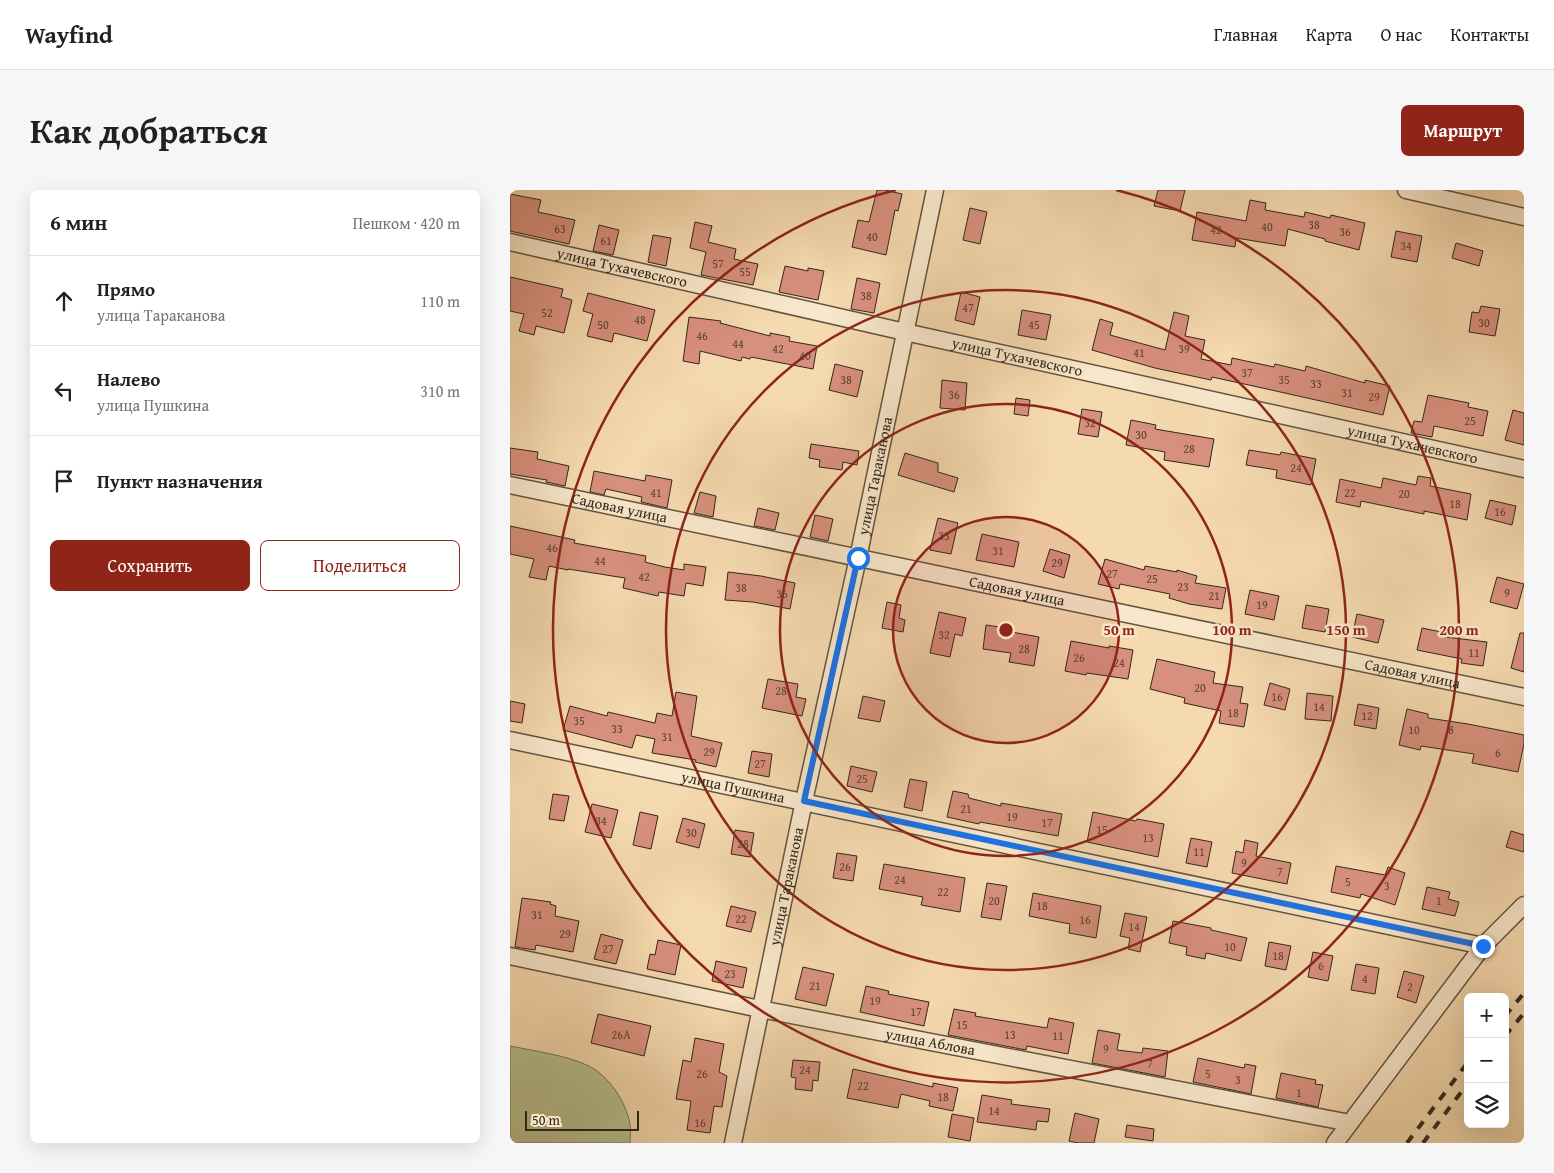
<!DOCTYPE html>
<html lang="ru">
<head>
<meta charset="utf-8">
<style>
  :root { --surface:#fff; --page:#f6f6f6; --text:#202124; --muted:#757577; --line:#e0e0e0; --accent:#8f2418 }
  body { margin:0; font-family:"Gentium Book Plus",serif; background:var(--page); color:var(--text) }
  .controls { position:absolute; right:15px; bottom:15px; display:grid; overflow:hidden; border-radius:8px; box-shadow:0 5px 20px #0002 }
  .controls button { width:45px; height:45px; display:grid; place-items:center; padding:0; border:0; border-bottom:1px solid var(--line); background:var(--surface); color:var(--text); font:25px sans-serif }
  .scale { position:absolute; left:15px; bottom:12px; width:114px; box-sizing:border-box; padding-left:5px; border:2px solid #30281c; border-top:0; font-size:14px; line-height:18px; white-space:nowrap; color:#30281c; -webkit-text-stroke:4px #f9e7cb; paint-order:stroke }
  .stop { position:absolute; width:15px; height:15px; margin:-11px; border:4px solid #1a73e8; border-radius:50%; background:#fff }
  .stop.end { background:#1a73e8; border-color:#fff; box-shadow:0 1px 5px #0008 }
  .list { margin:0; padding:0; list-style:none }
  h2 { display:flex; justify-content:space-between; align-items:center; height:65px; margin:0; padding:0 20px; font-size:21px }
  h2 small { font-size:16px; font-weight:400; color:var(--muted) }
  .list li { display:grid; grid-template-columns:32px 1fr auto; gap:15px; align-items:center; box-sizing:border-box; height:90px; padding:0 20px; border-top:1px solid var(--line) }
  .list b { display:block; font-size:19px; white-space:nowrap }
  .list p { margin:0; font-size:16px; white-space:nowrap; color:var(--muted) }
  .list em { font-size:16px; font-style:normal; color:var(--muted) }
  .actions { display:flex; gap:10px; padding:15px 20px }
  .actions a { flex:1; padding:11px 0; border:1px solid var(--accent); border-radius:8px; text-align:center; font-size:18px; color:var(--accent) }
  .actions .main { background:var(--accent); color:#fff }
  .icon { flex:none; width:28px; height:28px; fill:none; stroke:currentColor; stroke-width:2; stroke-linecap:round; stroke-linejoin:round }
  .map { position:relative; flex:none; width:1014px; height:953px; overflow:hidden; border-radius:8px }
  header { display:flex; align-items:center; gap:30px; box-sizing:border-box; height:70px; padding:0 25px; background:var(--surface); border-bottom:1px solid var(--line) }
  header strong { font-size:24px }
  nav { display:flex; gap:28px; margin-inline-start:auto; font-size:18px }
  .intro { display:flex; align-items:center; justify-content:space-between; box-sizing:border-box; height:120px; padding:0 30px }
  h1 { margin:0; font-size:35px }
  .button { padding:12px 22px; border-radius:8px; background:var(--accent); color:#fff; font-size:18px; font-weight:700 }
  main { display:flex; gap:30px; padding:0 30px }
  aside { flex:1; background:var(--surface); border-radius:8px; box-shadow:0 5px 20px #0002 }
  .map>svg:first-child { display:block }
  .green { fill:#b8c18e; stroke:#747455 }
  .building { fill:#d8907e; stroke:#30281c }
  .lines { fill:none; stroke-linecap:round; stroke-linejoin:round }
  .minor-casing { stroke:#625441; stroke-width:19 }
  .minor { stroke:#f9e7cb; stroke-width:16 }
  .rail { stroke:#30281c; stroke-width:4; stroke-dasharray:9 9; stroke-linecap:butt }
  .route { stroke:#1a73e8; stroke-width:6 }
  .ring { fill:none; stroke:#8f2418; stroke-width:2.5 }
  .labels { text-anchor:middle; stroke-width:5; stroke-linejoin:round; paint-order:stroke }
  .number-label { font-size:12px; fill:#5a4234 }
  .street-label { font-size:15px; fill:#30281c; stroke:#f9e7cb }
  .centre { fill:#8f2418; stroke:#f9e7cb; stroke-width:2.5 }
  .ring-label { font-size:15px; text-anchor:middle; font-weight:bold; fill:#8f2418; stroke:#f9e7cb; stroke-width:5; stroke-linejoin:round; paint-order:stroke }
</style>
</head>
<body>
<header>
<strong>Wayfind</strong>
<nav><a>Главная</a><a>Карта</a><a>О нас</a><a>Контакты</a></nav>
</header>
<div class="intro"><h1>Как добраться</h1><a class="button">Маршрут</a></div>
<main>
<aside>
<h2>6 мин<small>Пешком · 420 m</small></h2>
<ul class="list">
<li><svg class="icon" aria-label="ahead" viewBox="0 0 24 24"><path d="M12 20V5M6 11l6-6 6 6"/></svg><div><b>Прямо</b><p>улица Тараканова</p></div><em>110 m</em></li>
<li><svg class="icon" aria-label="left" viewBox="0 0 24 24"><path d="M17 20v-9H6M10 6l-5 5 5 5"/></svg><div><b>Налево</b><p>улица Пушкина</p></div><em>310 m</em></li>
<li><svg class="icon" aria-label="arrive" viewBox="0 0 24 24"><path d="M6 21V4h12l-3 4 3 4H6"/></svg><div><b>Пункт назначения</b></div></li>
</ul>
<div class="actions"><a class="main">Сохранить</a><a>Поделиться</a></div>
</aside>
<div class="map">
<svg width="1014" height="953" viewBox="0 0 1014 953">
  <rect width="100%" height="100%" fill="#f6daaf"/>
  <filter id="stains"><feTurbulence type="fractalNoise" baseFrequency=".004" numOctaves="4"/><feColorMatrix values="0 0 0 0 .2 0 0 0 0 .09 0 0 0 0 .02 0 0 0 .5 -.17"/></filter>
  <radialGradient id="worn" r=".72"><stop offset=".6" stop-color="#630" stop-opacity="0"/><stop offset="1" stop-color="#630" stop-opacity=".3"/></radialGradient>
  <path class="green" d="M0 856C24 861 56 865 79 876 99 886 116 912 120 934 121 940 120 947 120 953H0Z"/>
  <g class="building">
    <path d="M367 0H375L392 4 388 21 385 20 376 65 342 57 348 30 359 32Z"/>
    <path d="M648 0H675L670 21 644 16Z"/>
    <path d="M0 4 31 10 28 22 65 30 59 54 0 41Z"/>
    <path d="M740 10 756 13 755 20 794 27 795 22 820 28 821 25 855 33 849 60 815 51V49L778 39 775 56 726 48 725 57 682 50 687 22 736 31Z"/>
    <path d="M460 18 477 22 470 54 453 50Z"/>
    <path d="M185 32 202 36 198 52 226 59 224 69 248 74 243 95 191 85 196 62 180 58Z"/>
    <path d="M89 35 109 40 103 65 83 61Z"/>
    <path d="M886 41 912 46 907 72 881 67Z"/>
    <path d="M143 45 161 48 156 76 138 72Z"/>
    <path d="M946 53 973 61 969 76 942 68Z"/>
    <path d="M275 76 298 81V78L314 81 308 110 269 102Z"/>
    <path d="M0 87 53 99 51 107 62 110 54 143 26 136 24 145 9 141 14 124 0 121Z"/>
    <path d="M347 88 370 93 364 123 341 119Z"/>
    <path d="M451 102 470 107 464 135 445 130Z"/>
    <path d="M78 103 145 120 137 151 104 143 102 152 77 146 83 124 73 121Z"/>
    <path d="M971 116 990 119 985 146 959 142 962 122 969 123Z"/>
    <path d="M512 120 541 125 536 150 508 145Z"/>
    <path d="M664 122 679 126 675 146 695 150 691 169 721 175 722 168 764 177 765 174 795 181 796 176 855 193V190L880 196 873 225 748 197 702 187 701 190 645 178 582 160 590 129 603 133 600 145 655 160Z"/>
    <path d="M179 127 211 131 210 133 260 146V143L280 147 279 151 307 156 303 179 241 167 240 169 232 167 231 171 190 161 189 174 173 171Z"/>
    <path d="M325 174 353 181 347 207 319 200Z"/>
    <path d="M432 190 457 193 455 220 430 218Z"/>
    <path d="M918 205 959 213 958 217 978 221 973 246 924 236 922 247 901 243 904 231 912 232Z"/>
    <path d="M506 208 520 210 518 226 504 224Z"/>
    <path d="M572 219 592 222 588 247 568 244Z"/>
    <path d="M1003 220 1014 223V255L995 250Z"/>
    <path d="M621 230 646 235 645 239 704 249 699 277 654 270 655 262 616 255Z"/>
    <path d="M301 254 349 261 347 275 333 272 332 280 309 277 310 270 299 268Z"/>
    <path d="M0 258 28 262 27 269 59 276 55 296 36 292 37 290 0 284Z"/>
    <path d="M739 260 770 265 771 262 806 269 801 295 766 288 767 280 736 275Z"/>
    <path d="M395 263 428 273V282L448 288 444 302 388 285Z"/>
    <path d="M84 281 135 291 136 285 162 290 157 318 131 312 132 307 96 299 94 305 80 302Z"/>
    <path d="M908 286 921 288 920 296 961 304 957 330 914 321V324L851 311 850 317 826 312 830 289 871 298 873 288 906 295Z"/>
    <path d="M190 302 206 306 203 327 184 323Z"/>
    <path d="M980 310 1006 316 1002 335 975 328Z"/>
    <path d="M248 318 269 323 265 340 244 336Z"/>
    <path d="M305 325 323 329 318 351 300 347Z"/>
    <path d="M428 328 448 333 441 364 420 360Z"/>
    <path d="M0 336 65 350 64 353 136 366 135 372 155 377 174 380V374L196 377 193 396 176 393 174 406 149 402 148 406 113 398 115 388 58 379V380L39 376 36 390 19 387 24 369 0 364Z"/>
    <path d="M472 344 509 352 504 377 466 370Z"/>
    <path d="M540 359 560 365 554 388 533 381Z"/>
    <path d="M595 369 634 380 635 376 667 382V380L687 386 685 393 716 398 712 419 679 414 659 408 660 404 610 394 609 399 588 394Z"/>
    <path d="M218 382 251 386 285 393 280 419 243 412 215 410Z"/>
    <path d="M987 387 1014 394 1007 419 980 412Z"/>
    <path d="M740 400 769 406 764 430 735 424Z"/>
    <path d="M377 412 391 415 389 428 395 430 393 442 372 438Z"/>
    <path d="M796 415 819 419 815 442 792 438Z"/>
    <path d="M429 422 456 428 452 446 445 444 440 467 420 463Z"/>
    <path d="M847 424 874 430 868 453 842 447Z"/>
    <path d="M476 435 496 438V441L529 447 524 476 499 472 501 463 473 459Z"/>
    <path d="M912 438 936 443 935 447 977 452 973 476 951 473 952 469 907 460Z"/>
    <path d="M1010 443H1014V482L1001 478Z"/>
    <path d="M561 451 599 458V456L623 460 618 489 577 483 576 485 555 481Z"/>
    <path d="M647 469 705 482 703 493 733 497 730 513 738 514 734 537 709 533 711 521 674 513 675 508 640 499Z"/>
    <path d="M258 489 288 494 286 507 296 509 292 526 252 518Z"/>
    <path d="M760 493 780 499 775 520 754 515Z"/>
    <path d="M166 502 187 506 181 546 212 553 206 577 185 572 186 570 142 563 145 549 126 545 122 558 53 540 60 516 97 526 98 522 145 533 147 523 162 526Z"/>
    <path d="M797 503 823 506 821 531 795 529Z"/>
    <path d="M353 506 375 511 370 532 348 528Z"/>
    <path d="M0 511 15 514 12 533 0 531Z"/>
    <path d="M848 514 869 518 866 539 844 535Z"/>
    <path d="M897 519 918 524V528L958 534 1014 545V554L1008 582 962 573 964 564 911 556 910 560 889 555Z"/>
    <path d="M242 561 262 564 259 587 238 583Z"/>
    <path d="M341 576 367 582 362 602 337 596Z"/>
    <path d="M400 589 417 592 412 621 394 617Z"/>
    <path d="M443 601 458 604 459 608 491 616V613L552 624 548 646 470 632 469 634 437 627Z"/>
    <path d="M43 604 59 606 54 631 39 629Z"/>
    <path d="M82 614 108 620 101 648 75 642Z"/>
    <path d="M130 622 148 626 141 659 123 655Z"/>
    <path d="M583 622 626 631 627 629 654 634 648 667 577 652Z"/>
    <path d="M173 628 195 634 189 658 166 652Z"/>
    <path d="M225 640 244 643 240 667 221 664Z"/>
    <path d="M1001 641 1014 645V662L996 657Z"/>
    <path d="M681 648 702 652 697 677 676 673Z"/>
    <path d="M735 650 748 653 746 666 781 673 777 694 722 683 726 661 733 663Z"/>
    <path d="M327 663 347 666 343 691 323 688Z"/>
    <path d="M374 674 455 688 450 722 411 715 413 707 369 699Z"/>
    <path d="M826 676 875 685 878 677 895 683 885 715 851 704 850 708 821 702Z"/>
    <path d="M477 693 497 696 491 730 471 727Z"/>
    <path d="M917 697 940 702 938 709 949 712 945 726 912 719Z"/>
    <path d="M523 703 591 716 586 748 559 743 560 734 519 726Z"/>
    <path d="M12 708 41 712 40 714 46 716 45 726 69 731 63 762 26 755 25 760 5 757Z"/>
    <path d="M221 716 246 722 241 742 216 736Z"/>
    <path d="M615 723 637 727 630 762 618 759 620 748 610 746Z"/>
    <path d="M663 731 701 738V740L737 748 731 771 696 763 695 769 676 765 677 757 659 753Z"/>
    <path d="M91 744 113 750 106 774 84 769Z"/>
    <path d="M148 750 171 755 165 785 137 779 140 764 145 765Z"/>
    <path d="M759 752 781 756 776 780 755 776Z"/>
    <path d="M803 762 823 766 818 791 798 787Z"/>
    <path d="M206 771 237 778 233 798 202 791Z"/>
    <path d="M846 774 869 778 865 804 841 800Z"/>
    <path d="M293 777 324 784 316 816 285 809Z"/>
    <path d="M894 781 914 786 906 813 887 807Z"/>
    <path d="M356 796 379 801 378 804 419 812 414 836 350 822Z"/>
    <path d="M444 819 466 823 465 826 537 838 539 828 564 833 558 864 517 856 516 860 438 845Z"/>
    <path d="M88 824 141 836 134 866 81 853Z"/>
    <path d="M588 840 610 844 607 860 632 863 633 858 658 861 655 887 582 873Z"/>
    <path d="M185 848 214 854 209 882 217 886 212 917 204 916 200 943 177 940 181 911 166 909 173 870 181 872Z"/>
    <path d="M688 868 734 878 735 874 746 876 741 904 683 892Z"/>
    <path d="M283 870 310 872 308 891 303 890 302 901 285 899 286 888 281 887Z"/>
    <path d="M343 879 423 897V893L448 898 443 921 419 916 420 911 391 904 388 918 337 908Z"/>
    <path d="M771 883 806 890 805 894 813 895 808 917 766 908Z"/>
    <path d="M472 905 502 910 501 914 540 919 538 932 527 931 526 940 467 932Z"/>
    <path d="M565 923 589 929 584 953H568L559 951Z"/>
    <path d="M442 924 464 928 460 951 438 947Z"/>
    <path d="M617 935 644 939 643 951 615 947Z"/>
  </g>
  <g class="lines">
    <defs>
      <g id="minor">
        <path d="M896 0 1014 27"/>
        <path id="s1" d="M0 52 395 142 1014 279"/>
        <path id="s2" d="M0 295 1014 507"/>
        <path id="s3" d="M0 550 973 756"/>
        <path id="s4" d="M0 766 250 819 840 933"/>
        <path id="s5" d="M223 953 294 611 348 368 425 0"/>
        <path d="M825 953 973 756 1014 715"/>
      </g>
    </defs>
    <use href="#minor" class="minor-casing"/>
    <use href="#minor" class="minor"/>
    <g class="rail">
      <path d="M995 826 1014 803"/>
      <path d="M995 846 1014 823"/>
      <path d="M897 953 958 872"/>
      <path d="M913 953 958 893"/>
    </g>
  </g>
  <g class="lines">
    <path class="route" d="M348 368 294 611 973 756"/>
  </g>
  <circle cx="496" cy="440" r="113" fill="#8f2418" fill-opacity=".12"/>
  <g class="ring">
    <circle cx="496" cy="440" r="113"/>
    <circle cx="496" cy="440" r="226"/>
    <circle cx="496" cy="440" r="340"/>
    <path d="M606 0A453 453 0 1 1 386 0"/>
  </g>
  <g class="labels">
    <g class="number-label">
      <text x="804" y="39">38</text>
      <text x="757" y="41">40</text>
      <text x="50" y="43">63</text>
      <text x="706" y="44">42</text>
      <text x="835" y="46">36</text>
      <text x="362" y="51">40</text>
      <text x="96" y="55">61</text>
      <text x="896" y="60">34</text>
      <text x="208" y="78">57</text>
      <text x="235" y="86">55</text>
      <text x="356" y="110">38</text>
      <text x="458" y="122">47</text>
      <text x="37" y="127">52</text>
      <text x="130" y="134">48</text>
      <text x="974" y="137">30</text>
      <text x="93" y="139">50</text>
      <text x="524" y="139">45</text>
      <text x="192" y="150">46</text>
      <text x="228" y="158">44</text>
      <text x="268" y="163">42</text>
      <text x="674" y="163">39</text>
      <text x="629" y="167">41</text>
      <text x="295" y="170">40</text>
      <text x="737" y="187">37</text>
      <text x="336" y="194">38</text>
      <text x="774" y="194">35</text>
      <text x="806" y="198">33</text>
      <text x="837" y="207">31</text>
      <text x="444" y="209">36</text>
      <text x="864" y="211">29</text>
      <text x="960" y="235">25</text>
      <text x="580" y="237">32</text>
      <text x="631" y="249">30</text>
      <text x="679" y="263">28</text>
      <text x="786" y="282">24</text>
      <text x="146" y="307">41</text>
      <text x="840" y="307">22</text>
      <text x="894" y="308">20</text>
      <text x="945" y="318">18</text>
      <text x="990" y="326">16</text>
      <text x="434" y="350">33</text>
      <text x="42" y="362">46</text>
      <text x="488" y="365">31</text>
      <text x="90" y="375">44</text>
      <text x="547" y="377">29</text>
      <text x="602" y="388">27</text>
      <text x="134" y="391">42</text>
      <text x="642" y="393">25</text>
      <text x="673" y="401">23</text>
      <text x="231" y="402">38</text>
      <text x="997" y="407">9</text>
      <text x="272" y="408">36</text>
      <text x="704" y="410">21</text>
      <text x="752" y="419">19</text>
      <text x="434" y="449">32</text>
      <text x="514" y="463">28</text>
      <text x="964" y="467">11</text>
      <text x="569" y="472">26</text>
      <text x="609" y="477">24</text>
      <text x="690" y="502">20</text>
      <text x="271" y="505">28</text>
      <text x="767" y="511">16</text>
      <text x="809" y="521">14</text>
      <text x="723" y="527">18</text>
      <text x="857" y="530">12</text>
      <text x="69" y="535">35</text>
      <text x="107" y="543">33</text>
      <text x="904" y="544">10</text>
      <text x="941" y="544">8</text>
      <text x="157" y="551">31</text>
      <text x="199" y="566">29</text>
      <text x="988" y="567">6</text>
      <text x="250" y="578">27</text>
      <text x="352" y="593">25</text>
      <text x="456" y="623">21</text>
      <text x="502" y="631">19</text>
      <text x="91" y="635">34</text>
      <text x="537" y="637">17</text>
      <text x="592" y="644">15</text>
      <text x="181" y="647">30</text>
      <text x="638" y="652">13</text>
      <text x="233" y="658">28</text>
      <text x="689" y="666">11</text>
      <text x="734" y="677">9</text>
      <text x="335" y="681">26</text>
      <text x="770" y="686">7</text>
      <text x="390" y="694">24</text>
      <text x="838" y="696">5</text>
      <text x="877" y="700">3</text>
      <text x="433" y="706">22</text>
      <text x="484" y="715">20</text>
      <text x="929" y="715">1</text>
      <text x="532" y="720">18</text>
      <text x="27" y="729">31</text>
      <text x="231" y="733">22</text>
      <text x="575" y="734">16</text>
      <text x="624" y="741">14</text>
      <text x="55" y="748">29</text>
      <text x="720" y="761">10</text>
      <text x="98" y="763">27</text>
      <text x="768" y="770">18</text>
      <text x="811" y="780">6</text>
      <text x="220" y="788">23</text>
      <text x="855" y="793">4</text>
      <text x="305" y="800">21</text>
      <text x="900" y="801">2</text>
      <text x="365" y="815">19</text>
      <text x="406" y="826">17</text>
      <text x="452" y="839">15</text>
      <text x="111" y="849">26А</text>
      <text x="500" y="849">13</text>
      <text x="548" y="850">11</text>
      <text x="596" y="863">9</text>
      <text x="640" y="878">7</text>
      <text x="295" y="884">24</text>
      <text x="192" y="888">26</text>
      <text x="698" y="888">5</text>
      <text x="728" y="894">3</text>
      <text x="353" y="900">22</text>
      <text x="789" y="907">1</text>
      <text x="433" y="911">18</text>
      <text x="484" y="925">14</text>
      <text x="190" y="937">16</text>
    </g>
    <g class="street-label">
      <text dy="5" stroke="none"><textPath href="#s1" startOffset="115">улица Тухачевского</textPath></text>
      <text dy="5" stroke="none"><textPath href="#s1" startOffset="520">улица Тухачевского</textPath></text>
      <text dy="5" stroke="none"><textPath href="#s1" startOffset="925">улица Тухачевского</textPath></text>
      <text dy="5" stroke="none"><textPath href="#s5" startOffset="682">улица Тараканова</textPath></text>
      <text dy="5" stroke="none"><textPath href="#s2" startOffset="112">Садовая улица</textPath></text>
      <text dy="5" stroke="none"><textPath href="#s2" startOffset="518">Садовая улица</textPath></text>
      <text dy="5" stroke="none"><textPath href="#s2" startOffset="922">Садовая улица</textPath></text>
      <text dy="5" stroke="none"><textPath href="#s3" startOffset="228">улица Пушкина</textPath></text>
      <text dy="5" stroke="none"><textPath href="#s5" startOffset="262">улица Тараканова</textPath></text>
      <text dy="5" stroke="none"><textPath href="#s4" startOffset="429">улица Аблова</textPath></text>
    </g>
  </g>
  <circle cx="496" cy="440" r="8" class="centre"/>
  <g class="ring-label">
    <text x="609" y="445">50 m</text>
    <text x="722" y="445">100 m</text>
    <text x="836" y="445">150 m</text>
    <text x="949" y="445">200 m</text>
  </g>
  <rect width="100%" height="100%" filter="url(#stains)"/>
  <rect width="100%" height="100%" fill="url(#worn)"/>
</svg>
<div class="controls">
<button>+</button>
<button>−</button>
<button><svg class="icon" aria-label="layers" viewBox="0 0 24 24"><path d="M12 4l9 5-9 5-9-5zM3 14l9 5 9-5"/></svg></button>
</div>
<div class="scale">50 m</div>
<div class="stop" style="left:348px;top:368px"></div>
<div class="stop end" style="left:973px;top:756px"></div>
</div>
</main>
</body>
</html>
